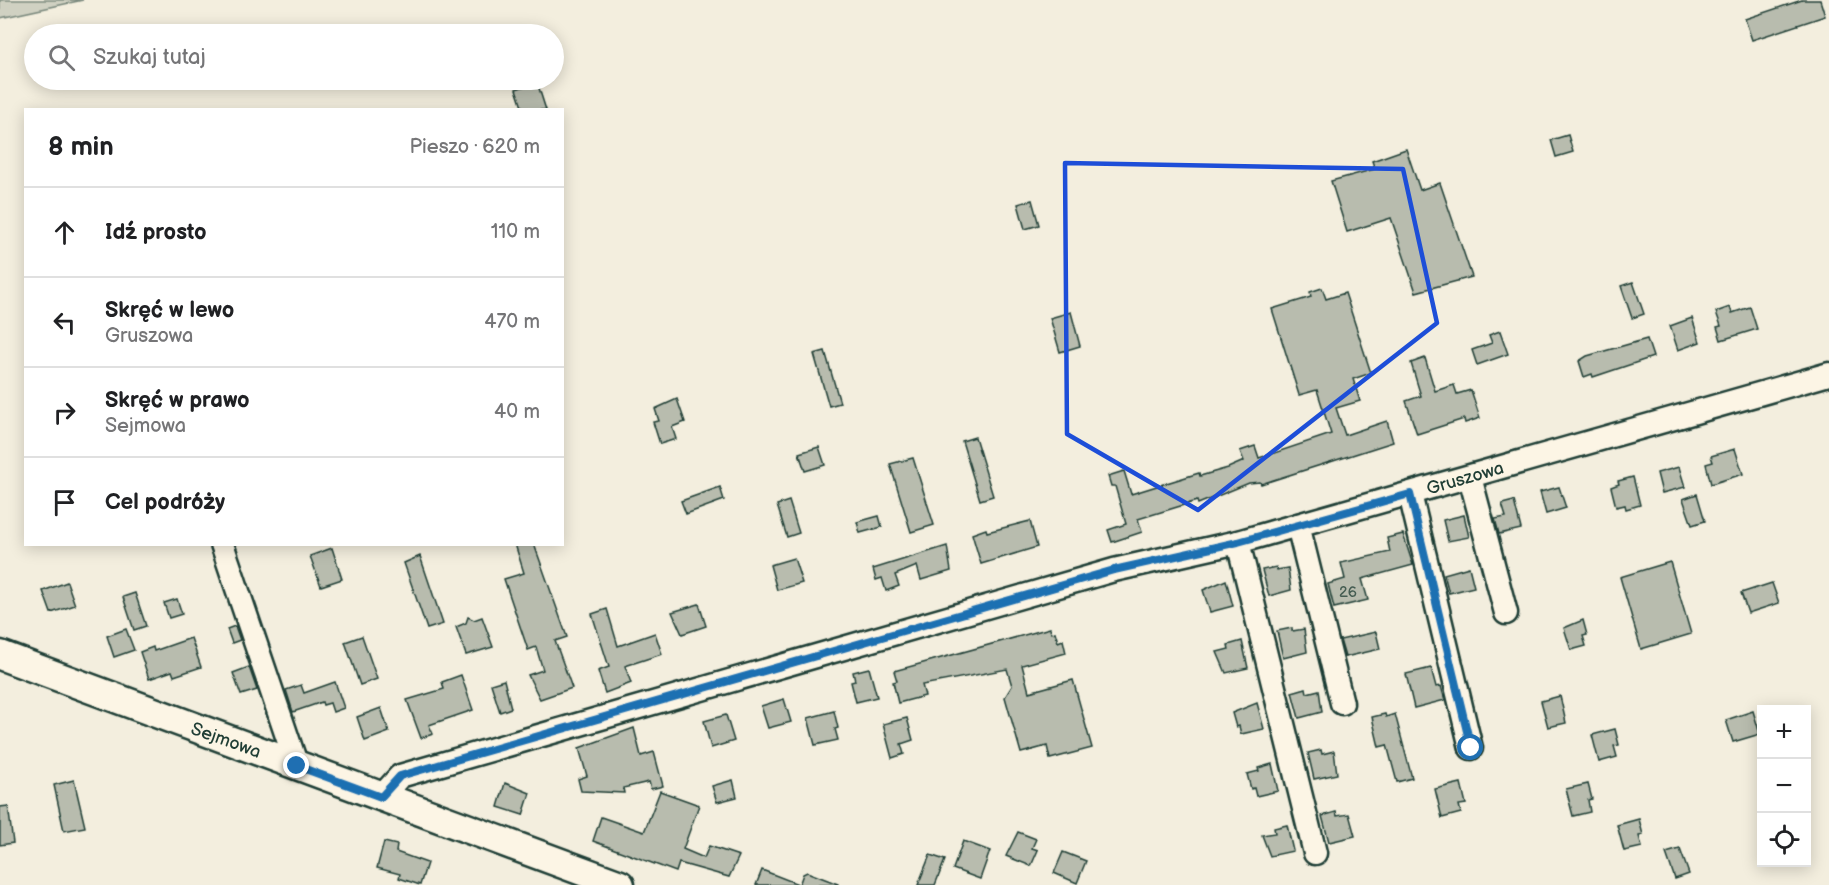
<!DOCTYPE html>
<html lang="pl">
<head>
<meta charset="utf-8">
<style>
  :root { --surface:#fff; --page:#f6f6f6; --text:#202124; --muted:#757577; --line:#e0e0e0 }
  body { margin:0; font-family:"Balsamiq Sans",sans-serif; background:var(--page); color:var(--text) }
  .controls { position:absolute; right:18px; bottom:18px; display:grid; overflow:hidden; border-radius:0px; box-shadow:0 3px 15px #0003 }
  .controls button { width:54px; height:54px; display:grid; place-items:center; padding:0; border:0; border-bottom:2px solid var(--line); background:var(--surface); color:var(--text); font:30px sans-serif }
  .stop { position:absolute; width:18px; height:18px; margin:-14px; border:4px solid #1f6fb2; border-radius:50%; background:#fff }
  .stop.end { background:#1f6fb2; border-color:#fff; box-shadow:0 2px 6px #0008 }
  .list { margin:0; padding:0; list-style:none }
  h2 { display:flex; justify-content:space-between; align-items:center; height:78px; margin:0; padding:0 24px; font-size:26px }
  h2 small { font-size:20px; font-weight:400; color:var(--muted) }
  .list li { display:grid; grid-template-columns:39px 1fr auto; gap:18px; align-items:center; box-sizing:border-box; height:90px; padding:0 24px; border-top:2px solid var(--line) }
  .list b { display:block; font-size:22px; white-space:nowrap }
  .list p { margin:0; font-size:20px; white-space:nowrap; color:var(--muted) }
  .list em { font-size:20px; font-style:normal; color:var(--muted) }
  .icon { flex:none; width:33px; height:33px; fill:none; stroke:currentColor; stroke-width:2; stroke-linecap:round; stroke-linejoin:round }
  .map { position:relative; flex:none; width:1829px; height:885px; overflow:hidden }
  .search { position:absolute; background:var(--surface); box-shadow:0 3px 15px #0003; left:24px; top:24px; width:540px; height:66px; display:flex; align-items:center; gap:15px; box-sizing:border-box; padding:0 21px; border-radius:33px; color:var(--muted); font-size:22px }
  .panel { position:absolute; background:var(--surface); box-shadow:0 3px 15px #0003; left:24px; top:108px; width:540px; height:438px; border-radius:0px }
  .map>svg:first-child { display:block }
  .green { fill:#d0d1c2; stroke:#78877b; stroke-width:1.5 }
  .building { fill:#b8bcae; stroke:#1f3d34; stroke-width:1.5 }
  .lines { fill:none; stroke-linecap:round; stroke-linejoin:round }
  .minor-casing { stroke:#1f3d34; stroke-width:27 }
  .major-casing { stroke:#1f3d34; stroke-width:33 }
  .minor { stroke:#fcf5e5; stroke-width:22 }
  .major { stroke:#fcf5e5; stroke-width:28 }
  .route { stroke:#1f6fb2; stroke-width:8 }
  .marked { fill:none; stroke:#1d4ed8; stroke-width:4.5; stroke-linejoin:round }
  .labels { text-anchor:middle; stroke-width:5; stroke-linejoin:round; paint-order:stroke }
  .number-label { font-size:15px; fill:#455d52 }
  .street-label { font-size:18px; fill:#1f3d34; stroke:#fcf5e5 }
</style>
</head>
<body>
<div class="map">
<svg width="1829" height="885" viewBox="0 0 1829 885">
  <rect width="100%" height="100%" fill="#f3eede"/>
  <filter id="ink" filterUnits="userSpaceOnUse"><feTurbulence type="fractalNoise" baseFrequency=".0167" numOctaves="2"/><feDisplacementMap in="SourceGraphic" scale="12" xChannelSelector="R" yChannelSelector="G"/><feConvolveMatrix kernelMatrix="1 2 1 2 8 2 1 2 1" color-interpolation-filters="sRGB"/></filter>
  <g filter="url(#ink)">
    <path class="green" d="M0 0H83L0 18Z"/>
    <g class="building">
      <path d="M1802 0H1820L1825 16 1752 40 1745 19Z"/>
      <path d="M537 82 546 110H523L516 89Z"/>
      <path d="M1568 135 1573 152 1556 157 1551 140Z"/>
      <path d="M1406 149 1420 190 1440 183 1472 277 1416 292 1391 218 1347 232 1331 181 1375 169 1372 161Z"/>
      <path d="M1032 200 1039 225 1025 229 1018 204Z"/>
      <path d="M1633 282 1644 314 1632 318 1621 286Z"/>
      <path d="M1322 288 1326 299 1345 293 1371 373 1353 379 1360 401 1336 408 1345 435 1387 421 1393 442 1261 484 1260 482 1249 483 1198 504 1197 501 1138 519 1142 532 1112 542 1108 530 1126 524 1115 486H1111L1108 476 1124 471 1131 494 1199 473 1200 476 1228 468 1244 461 1240 451 1255 446 1259 458 1331 434 1317 390 1299 395 1272 309 1311 297 1310 292Z"/>
      <path d="M1730 307 1732 313 1750 307 1757 329 1721 340 1717 327 1721 326 1716 312Z"/>
      <path d="M1071 312 1080 346 1060 352 1050 318Z"/>
      <path d="M1692 318 1700 342 1678 350 1670 326Z"/>
      <path d="M1500 331 1508 354 1477 365 1472 350 1492 343 1489 335Z"/>
      <path d="M1647 339 1653 357 1593 377 1592 374 1584 377 1579 361 1587 356Z"/>
      <path d="M825 351 840 403 829 406 814 354Z"/>
      <path d="M1425 358 1435 391 1454 385 1457 394 1471 390 1480 418 1465 423 1464 419 1417 434 1406 401 1421 396 1411 363Z"/>
      <path d="M677 399 685 422 672 427 676 439 660 444 653 422 659 421 655 409Z"/>
      <path d="M975 437 993 496 980 500 962 441Z"/>
      <path d="M819 447 825 465 805 471 799 453Z"/>
      <path d="M1735 449 1743 474 1711 484 1706 464 1713 462 1711 456Z"/>
      <path d="M913 458 934 525 911 532 890 464Z"/>
      <path d="M1679 467 1685 487 1662 493 1657 473Z"/>
      <path d="M1633 477 1640 505 1626 509 1625 505 1616 507 1611 487 1619 484 1618 481Z"/>
      <path d="M720 487 724 500 686 514 681 501Z"/>
      <path d="M1559 487 1566 508 1546 514 1540 492Z"/>
      <path d="M1697 494 1705 521 1692 525 1683 499Z"/>
      <path d="M789 501 799 533 787 537 777 505Z"/>
      <path d="M1514 501 1521 529 1499 534 1495 519 1506 517 1502 504Z"/>
      <path d="M1464 515 1469 537 1448 541 1443 520Z"/>
      <path d="M879 516 882 527 860 533 857 522Z"/>
      <path d="M1030 521 1037 547 981 564 972 534 986 529 987 532Z"/>
      <path d="M1403 534 1413 565 1362 579 1368 600 1334 608 1328 584 1345 579 1341 563 1390 552 1387 538Z"/>
      <path d="M515 544H534L567 637 555 641 572 688 540 699 528 675 543 670 536 647 528 650 504 579 524 573Z"/>
      <path d="M947 546 951 571 921 580 917 566 895 575 899 586 886 591 882 578 876 580 873 569Z"/>
      <path d="M332 548 342 579 321 586 310 556Z"/>
      <path d="M420 556 443 624 427 629 404 563Z"/>
      <path d="M794 558 802 583 777 590 770 565Z"/>
      <path d="M1670 562 1691 634 1641 649 1620 577Z"/>
      <path d="M1276 567 1277 570 1288 568 1291 590 1269 596 1262 570Z"/>
      <path d="M1469 567 1474 587 1449 593 1444 574Z"/>
      <path d="M1226 580 1233 606 1210 612 1203 590Z"/>
      <path d="M67 582 75 605 51 613 43 591Z"/>
      <path d="M1772 583 1779 603 1748 613 1741 593Z"/>
      <path d="M135 593 146 626 134 630 123 597Z"/>
      <path d="M177 599 182 614 169 618 164 603Z"/>
      <path d="M699 604 706 626 682 634 672 612Z"/>
      <path d="M607 609 618 646 655 633 662 654 625 666 631 683 605 693 598 671 609 667 592 614Z"/>
      <path d="M468 617 474 620 482 617 493 647 466 655 456 627 466 623Z"/>
      <path d="M1583 620 1587 635 1583 636 1586 646 1571 650 1564 628Z"/>
      <path d="M235 626 240 640 232 643 227 629Z"/>
      <path d="M1050 628 1051 633 1055 632 1058 642 1063 640 1066 653 1022 665 1029 692 1073 680 1092 748 1050 759 1047 746 1021 753 1005 697 1012 686 1007 669 922 685 925 696 898 703 893 682 897 681 894 671Z"/>
      <path d="M1292 628V631L1304 629 1307 652 1283 658 1277 631Z"/>
      <path d="M126 629 134 650 114 657 107 636Z"/>
      <path d="M1376 632 1380 649 1345 657 1340 640Z"/>
      <path d="M362 636 377 679 360 685 345 642Z"/>
      <path d="M191 638 201 667 174 676 172 671 149 679 140 652 153 647 154 651Z"/>
      <path d="M1242 641 1248 668 1226 673 1217 652 1229 649 1228 645Z"/>
      <path d="M249 667 257 690 241 695 233 673Z"/>
      <path d="M869 668 877 697 856 702 851 682 855 681 853 672Z"/>
      <path d="M1431 668 1436 687 1441 686 1445 700 1414 708 1406 674Z"/>
      <path d="M461 675 473 710 429 725 433 734 421 738 407 700 444 689 442 682Z"/>
      <path d="M504 680 511 708 500 712 491 684Z"/>
      <path d="M335 682 344 708 333 712 330 703 323 705 322 702 293 712 286 690 301 685 304 693Z"/>
      <path d="M1306 688 1307 693 1319 690 1322 712 1299 718 1292 692Z"/>
      <path d="M1560 696 1566 723 1548 727 1541 701Z"/>
      <path d="M784 699 791 722 768 728 761 706Z"/>
      <path d="M1257 703 1264 729 1241 734 1239 726 1236 727 1232 713Z"/>
      <path d="M381 708 389 732 365 741 357 717Z"/>
      <path d="M834 711 838 728 835 729 838 740 815 745 808 718Z"/>
      <path d="M1753 711 1760 734 1733 742 1726 720Z"/>
      <path d="M1385 714 1386 717 1395 714 1412 778 1397 782 1387 745 1379 747 1372 717Z"/>
      <path d="M726 715 734 741 711 748 704 721Z"/>
      <path d="M907 718 913 740 901 744 904 754 892 758 883 724Z"/>
      <path d="M634 728 641 756 654 752 663 786 651 789 649 782 623 788 624 793 581 791 578 779 587 776 579 748Z"/>
      <path d="M1615 729 1619 745 1614 746 1617 757 1599 762 1592 735Z"/>
      <path d="M1321 750 1322 754 1334 751 1337 774 1314 779 1308 753Z"/>
      <path d="M1272 764 1278 791 1256 796 1254 788 1251 789 1247 774 1259 771 1258 768Z"/>
      <path d="M74 780 85 827 64 831 54 785Z"/>
      <path d="M733 780 737 797 717 802 712 786Z"/>
      <path d="M505 783 530 793 523 815 498 807Z"/>
      <path d="M1461 783 1466 804 1459 805 1461 813 1442 818 1435 789Z"/>
      <path d="M1588 784 1592 799 1588 800 1590 812 1573 816 1566 789Z"/>
      <path d="M660 791 699 805 683 849 704 858 709 846 739 856 729 877 679 863 676 872 593 841 601 817 644 832Z"/>
      <path d="M8 806 13 843 0 845V807Z"/>
      <path d="M1336 812 1337 816 1349 814 1355 836 1329 842 1322 816Z"/>
      <path d="M1639 819 1643 835 1639 836 1642 847 1624 851 1617 825Z"/>
      <path d="M1287 825 1293 851 1270 856 1262 835 1275 833 1274 828Z"/>
      <path d="M1018 832 1036 839 1032 848 1038 850 1031 866 1006 856Z"/>
      <path d="M963 841 990 851 980 879 953 869Z"/>
      <path d="M384 842 397 845 396 852 427 863 420 885 399 878 400 874 377 868Z"/>
      <path d="M1680 849 1689 874 1675 879 1666 853Z"/>
      <path d="M1063 852 1086 861 1077 883 1054 873Z"/>
      <path d="M930 855 945 860 935 885H918Z"/>
      <path d="M762 870 798 884 797 885H756Z"/>
      <path d="M807 872 838 884V885H799L803 874Z"/>
    </g>
    <g class="lines">
      <defs>
        <g id="minor">
          <path d="M1470 477 1506 613"/>
          <path d="M1410 494 1471 748"/>
          <path d="M1298 525 1342 703"/>
          <path d="M1238 542 1315 853"/>
          <path d="M222 544 297 766"/>
          <path d="M381 797 400 776 1114 570 1238 542 1829 374"/>
        </g>
        <path id="major" d="M0 655 620 885"/>
      </defs>
      <use href="#minor" class="minor-casing"/>
      <use href="#major" class="major-casing"/>
      <use href="#minor" class="minor"/>
      <use href="#major" class="major"/>
    </g>
  </g>
  <g class="lines" filter="url(#ink)">
    <path class="route" d="M297 766 381 797 400 776 1114 570 1238 542 1410 494 1471 748"/>
  </g>
  <path class="marked" d="M1065 163 1403 169 1437 323 1198 510 1067 434Z"/>
  <g class="labels">
    <g class="number-label">
      <text x="1348" y="597">26</text>
    </g>
    <g class="street-label">
      <text transform="translate(1465 478) rotate(-16)" y="6">Gruszowa</text>
      <text transform="translate(226 740) rotate(20)" y="6">Sejmowa</text>
    </g>
  </g>
</svg>
<div class="controls">
<button>+</button>
<button>−</button>
<button><svg class="icon" aria-label="locate" viewBox="0 0 24 24"><circle cx="12" cy="12" r="6"/><path d="M12 2v4M12 18v4M2 12h4M18 12h4"/></svg></button>
</div>
<div class="stop" style="left:1471px;top:748px"></div>
<div class="stop end" style="left:297px;top:766px"></div>
<div class="search"><svg class="icon" aria-label="search" viewBox="0 0 24 24"><circle cx="10" cy="10" r="6"/><path d="M15 15l6 6"/></svg>Szukaj tutaj</div>
<section class="panel">
<h2>8 min<small>Pieszo · 620 m</small></h2>
<ul class="list">
<li><svg class="icon" aria-label="ahead" viewBox="0 0 24 24"><path d="M12 20V5M6 11l6-6 6 6"/></svg><div><b>Idź prosto</b></div><em>110 m</em></li>
<li><svg class="icon" aria-label="left" viewBox="0 0 24 24"><path d="M17 20v-9H6M10 6l-5 5 5 5"/></svg><div><b>Skręć w lewo</b><p>Gruszowa</p></div><em>470 m</em></li>
<li><svg class="icon" aria-label="right" viewBox="0 0 24 24"><path d="M7 20v-9h11M14 6l5 5-5 5"/></svg><div><b>Skręć w prawo</b><p>Sejmowa</p></div><em>40 m</em></li>
<li><svg class="icon" aria-label="arrive" viewBox="0 0 24 24"><path d="M6 21V4h12l-3 4 3 4H6"/></svg><div><b>Cel podróży</b></div></li>
</ul>
</section>
</div>
</body>
</html>
